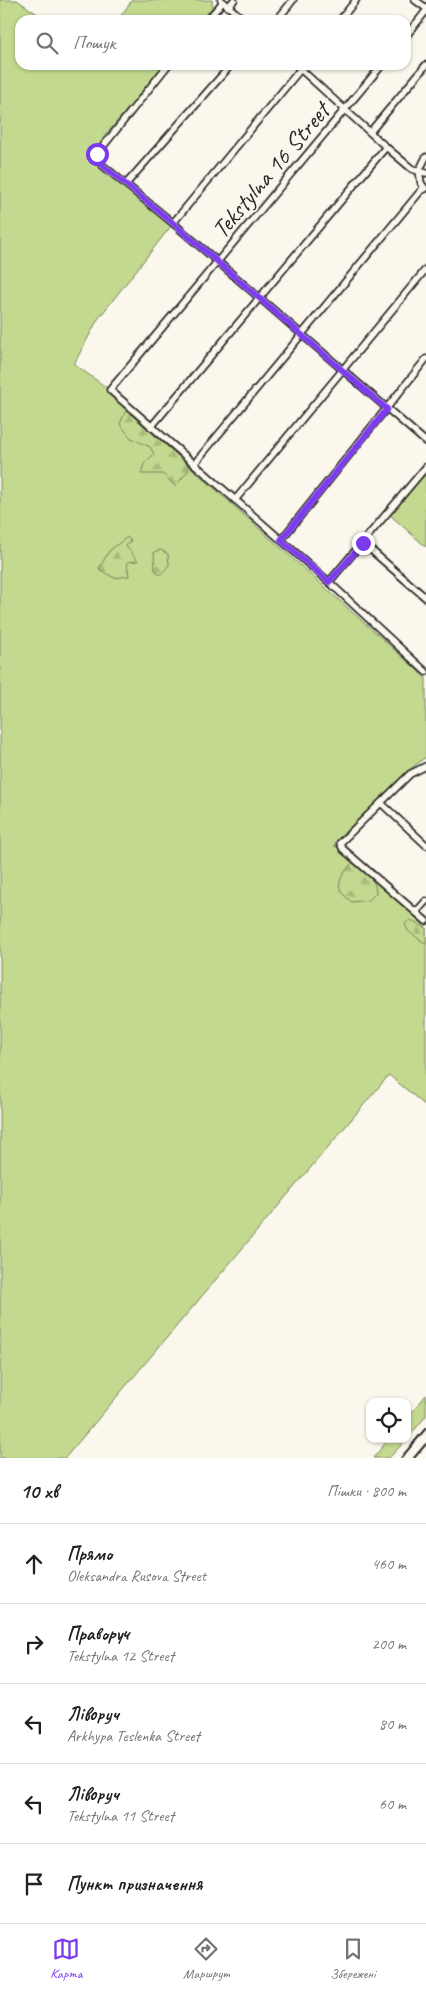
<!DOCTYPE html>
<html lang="uk">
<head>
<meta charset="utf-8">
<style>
  :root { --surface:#fff; --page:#f2f2f2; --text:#202124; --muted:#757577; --line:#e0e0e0; --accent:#7c3aed }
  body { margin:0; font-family:Caveat,sans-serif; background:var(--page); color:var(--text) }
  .controls { position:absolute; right:15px; bottom:15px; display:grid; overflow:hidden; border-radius:10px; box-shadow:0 1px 4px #0004 }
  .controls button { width:45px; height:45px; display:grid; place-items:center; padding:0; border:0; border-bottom:1px solid var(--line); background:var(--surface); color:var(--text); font:25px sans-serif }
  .stop { position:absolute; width:15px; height:15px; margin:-11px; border:4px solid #7c3aed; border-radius:50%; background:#fff }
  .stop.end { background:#7c3aed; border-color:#fff; box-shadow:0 1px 5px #0008 }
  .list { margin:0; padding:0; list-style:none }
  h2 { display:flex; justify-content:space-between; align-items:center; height:65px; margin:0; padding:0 20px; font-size:21px }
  h2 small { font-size:16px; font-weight:400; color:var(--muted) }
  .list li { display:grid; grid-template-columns:32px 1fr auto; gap:15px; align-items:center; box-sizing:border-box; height:80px; padding:0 20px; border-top:1px solid var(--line) }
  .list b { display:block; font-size:19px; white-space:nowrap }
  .list p { margin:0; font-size:16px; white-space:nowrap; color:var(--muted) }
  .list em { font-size:16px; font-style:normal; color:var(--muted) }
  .icon { flex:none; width:28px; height:28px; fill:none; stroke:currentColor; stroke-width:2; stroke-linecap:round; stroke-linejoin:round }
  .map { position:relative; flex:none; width:426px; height:1458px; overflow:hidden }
  .search { position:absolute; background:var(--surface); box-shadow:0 1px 4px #0004; left:15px; right:15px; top:15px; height:55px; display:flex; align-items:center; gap:12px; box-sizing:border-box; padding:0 18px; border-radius:15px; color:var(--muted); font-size:19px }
  .sheet { height:465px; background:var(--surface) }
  nav { display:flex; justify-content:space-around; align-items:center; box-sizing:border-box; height:70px; border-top:1px solid var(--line); background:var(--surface); font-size:14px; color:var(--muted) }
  nav a { display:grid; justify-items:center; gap:2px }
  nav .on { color:var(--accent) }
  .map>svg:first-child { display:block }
  .green { fill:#c2d98f; stroke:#76825d }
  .forest { fill:url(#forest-firs); stroke:#76825d }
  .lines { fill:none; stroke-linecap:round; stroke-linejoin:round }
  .minor-casing { stroke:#2b2b2b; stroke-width:9 }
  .minor { stroke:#fbf7ec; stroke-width:5.5 }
  .rail { stroke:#2b2b2b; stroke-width:2 }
  .route { stroke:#7c3aed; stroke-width:6 }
  .labels { text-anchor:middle; stroke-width:4; stroke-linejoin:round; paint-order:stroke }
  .street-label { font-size:25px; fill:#2b2b2b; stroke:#fbf7ec }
</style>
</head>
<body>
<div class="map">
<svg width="426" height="1458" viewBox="0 0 426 1458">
  <defs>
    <pattern id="forest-firs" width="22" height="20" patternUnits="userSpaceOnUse" patternTransform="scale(1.25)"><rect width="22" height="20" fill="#c2d98f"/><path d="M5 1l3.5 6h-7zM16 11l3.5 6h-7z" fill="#a7ba7c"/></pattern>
  </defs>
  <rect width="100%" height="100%" fill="#fbf7ec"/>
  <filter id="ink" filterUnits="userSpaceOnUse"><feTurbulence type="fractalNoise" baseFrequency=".02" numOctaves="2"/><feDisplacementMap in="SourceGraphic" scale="10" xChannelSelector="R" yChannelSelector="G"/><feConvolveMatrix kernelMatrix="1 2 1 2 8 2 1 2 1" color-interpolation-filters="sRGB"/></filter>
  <g filter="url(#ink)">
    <g class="green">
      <path d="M0 0H17L46 20H20V65H165L104 137 95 154 97 162 103 168 171 226 98 319 74 364 107 388 108 393 426 678V757L405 773 334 846 342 850 426 927V1106L389 1075 65 1458H0Z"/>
      <path d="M132 0H212C214 9 208 14 203 20H118Z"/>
      <path d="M426 473V547L390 515Z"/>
      <path d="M426 1395V1416L407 1439V1418Z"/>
      <path d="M389 1439H407L389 1458H373Z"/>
    </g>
    <g class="forest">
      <path d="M126 410 187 464 189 470 175 486 163 474H141L144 464 154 454 150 447 131 438 120 424Z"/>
      <path d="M127 537 131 541 126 546 138 561 127 562 129 576 114 578 99 569 109 551Z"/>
      <path d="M161 550 168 554 169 565 160 575 155 570 154 552Z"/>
      <path d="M353 862C364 871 376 878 376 893L369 900 352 902C332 888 339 878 353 862Z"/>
      <path d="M410 920 426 928V944L408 931 405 924Z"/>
    </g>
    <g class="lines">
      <defs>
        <g id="minor">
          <path d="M221 0 244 20"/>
          <path d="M415 0 426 8"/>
          <path d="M228 7 234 0"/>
          <path d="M207 20 223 2"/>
          <path d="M277 20 293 0"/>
          <path d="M340 20 356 0"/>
          <path d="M406 36 426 11"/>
          <path d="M168 65 97 154 101 164 173 223 426 442"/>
          <path d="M296 65 386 147 412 169 419 171 421 183 425 189"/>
          <path d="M382 65 110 390 329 582 426 672"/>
          <path d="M370 132 426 65"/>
          <path d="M426 157 419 171 426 173"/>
          <path d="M126 184 231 65"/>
          <path d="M173 223 304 65"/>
          <path d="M151 427 386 147"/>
          <path d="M194 464 424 187"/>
          <path d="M235 500 426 269"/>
          <path d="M281 540 426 359"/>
          <path d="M363 543 426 598"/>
          <path d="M329 582 426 467"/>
          <path d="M426 766 410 774 340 843 343 849 426 921"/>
          <path d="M381 803 426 845"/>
          <path d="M416 912 426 901"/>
        </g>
      </defs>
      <use href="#minor" class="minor-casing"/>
      <use href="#minor" class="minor"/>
      <g class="rail">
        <path d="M401 1458 426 1428"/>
        <path d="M414 1458 426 1444"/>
      </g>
    </g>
  </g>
  <g class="lines" filter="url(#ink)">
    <path class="route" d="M97 154 101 164 173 223 387 409 281 540 329 582 363 543"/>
  </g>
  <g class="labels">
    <g class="street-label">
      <text transform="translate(270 170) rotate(-50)" y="9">Tekstylna 16 Street</text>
    </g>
  </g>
</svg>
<div class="controls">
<button><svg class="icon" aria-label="locate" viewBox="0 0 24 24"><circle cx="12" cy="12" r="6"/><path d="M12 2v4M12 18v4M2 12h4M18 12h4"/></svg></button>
</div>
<div class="stop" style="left:97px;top:154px"></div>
<div class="stop end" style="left:363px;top:543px"></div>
<div class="search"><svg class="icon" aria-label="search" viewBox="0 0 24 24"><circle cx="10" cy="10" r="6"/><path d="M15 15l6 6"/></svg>Пошук</div>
</div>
<section class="sheet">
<h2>10 хв<small>Пішки · 800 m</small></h2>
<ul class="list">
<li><svg class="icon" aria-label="ahead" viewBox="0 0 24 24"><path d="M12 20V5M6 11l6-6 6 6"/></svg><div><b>Прямо</b><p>Oleksandra Rusova Street</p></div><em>460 m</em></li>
<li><svg class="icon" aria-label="right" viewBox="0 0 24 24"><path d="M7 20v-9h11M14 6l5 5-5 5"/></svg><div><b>Праворуч</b><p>Tekstylna 12 Street</p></div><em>200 m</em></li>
<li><svg class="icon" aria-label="left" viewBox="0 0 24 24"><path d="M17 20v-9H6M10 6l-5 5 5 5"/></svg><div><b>Ліворуч</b><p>Arkhypa Teslenka Street</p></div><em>80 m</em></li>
<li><svg class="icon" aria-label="left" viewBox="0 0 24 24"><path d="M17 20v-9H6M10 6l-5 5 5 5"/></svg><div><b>Ліворуч</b><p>Tekstylna 11 Street</p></div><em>60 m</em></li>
<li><svg class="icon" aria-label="arrive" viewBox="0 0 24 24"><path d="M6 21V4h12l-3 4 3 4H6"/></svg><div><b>Пункт призначення</b></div></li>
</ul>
</section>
<nav>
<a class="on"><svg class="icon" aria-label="map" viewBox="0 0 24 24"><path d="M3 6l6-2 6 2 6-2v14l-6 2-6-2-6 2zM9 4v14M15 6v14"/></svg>Карта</a>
<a><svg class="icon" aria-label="directions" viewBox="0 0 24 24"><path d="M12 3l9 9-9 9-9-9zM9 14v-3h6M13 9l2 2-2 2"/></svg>Маршрут</a>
<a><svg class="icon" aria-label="saved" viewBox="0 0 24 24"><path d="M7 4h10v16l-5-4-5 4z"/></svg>Збережені</a>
</nav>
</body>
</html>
